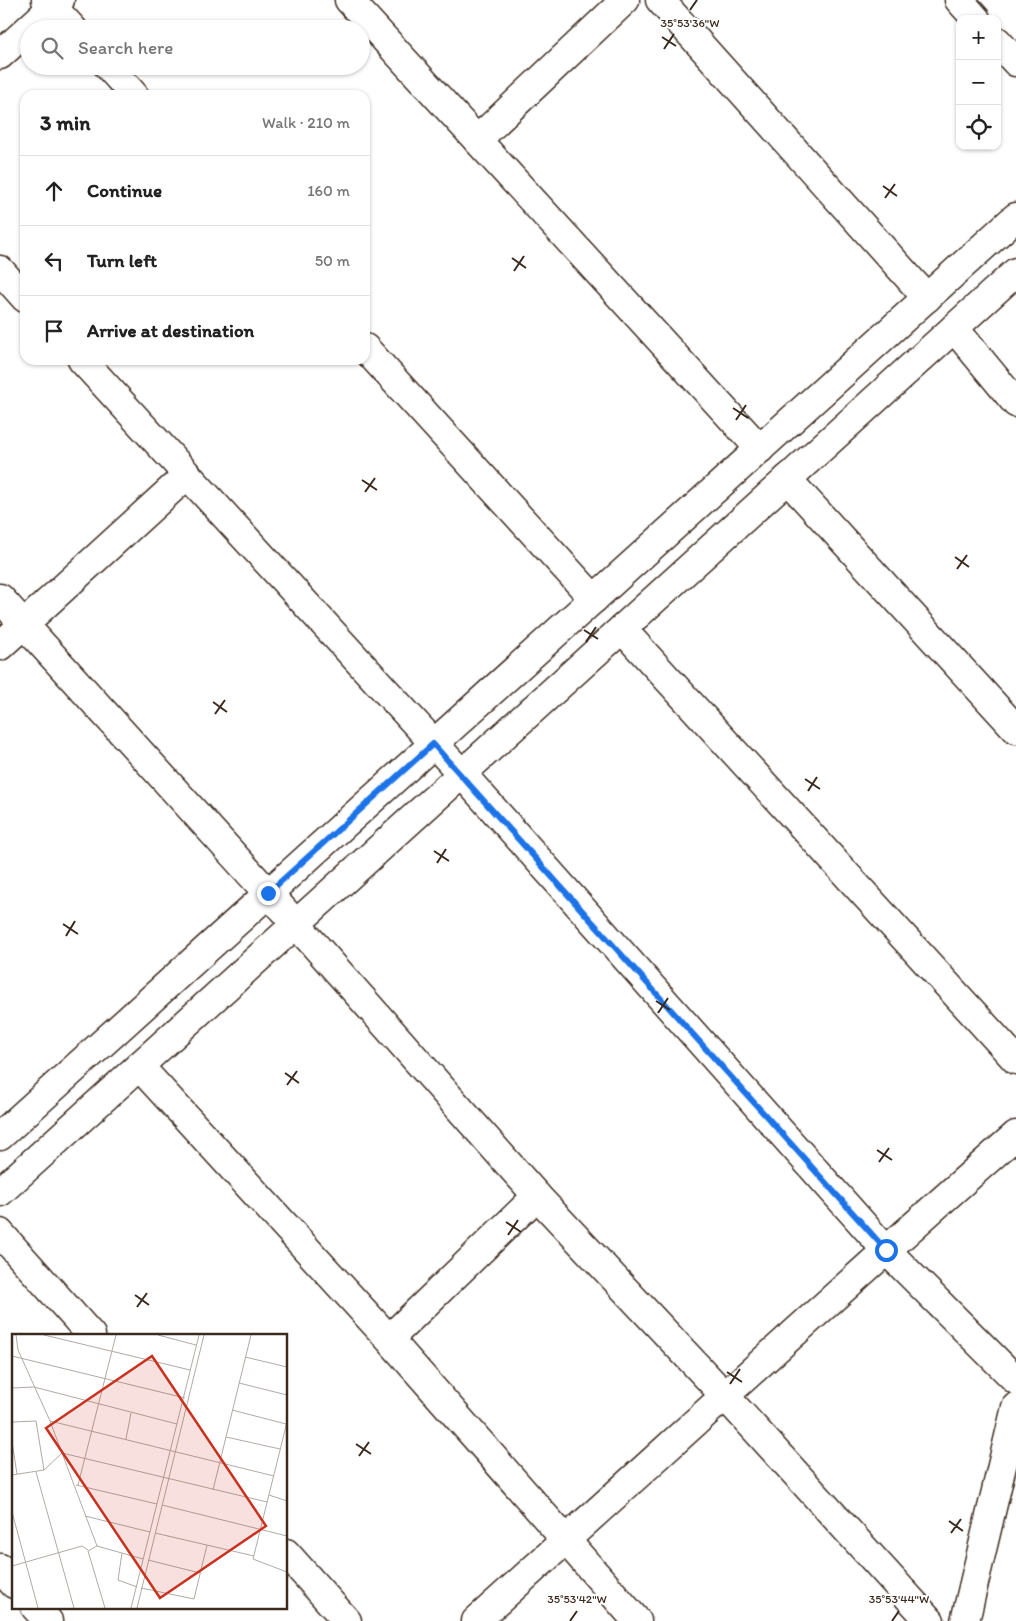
<!DOCTYPE html>
<html lang="en">
<head>
<meta charset="utf-8">
<style>
  :root { --surface:#fff; --page:#f6f6f6; --text:#222; --muted:#767676; --line:#e0e0e0 }
  body { margin:0; font-family:Itim,sans-serif; background:var(--page); color:var(--text) }
  .controls { position:absolute; right:15px; top:15px; display:grid; overflow:hidden; border-radius:10px; box-shadow:0 1px 4px #0004 }
  .controls button { width:45px; height:45px; display:grid; place-items:center; padding:0; border:0; border-bottom:1px solid var(--line); background:var(--surface); color:var(--text); font:25px sans-serif }
  .stop { position:absolute; width:15px; height:15px; margin:-11px; border:4px solid #1a73e8; border-radius:50%; background:#fff }
  .stop.end { background:#1a73e8; border-color:#fff; box-shadow:0 1px 5px #0008 }
  .list { margin:0; padding:0; list-style:none }
  h2 { display:flex; justify-content:space-between; align-items:center; height:65px; margin:0; padding:0 20px; font-size:21px }
  h2 small { font-size:16px; font-weight:400; color:var(--muted) }
  .list li { display:grid; grid-template-columns:32px 1fr auto; gap:15px; align-items:center; box-sizing:border-box; height:70px; padding:0 20px; border-top:1px solid var(--line) }
  .list b { display:block; font-size:19px; white-space:nowrap }
  .list em { font-size:16px; font-style:normal; color:var(--muted) }
  .icon { flex:none; width:28px; height:28px; fill:none; stroke:currentColor; stroke-width:2; stroke-linecap:round; stroke-linejoin:round }
  .map { position:relative; flex:none; width:1016px; height:1621px; overflow:hidden }
  .search { position:absolute; background:var(--surface); box-shadow:0 1px 4px #0004; left:20px; top:20px; width:350px; height:55px; display:flex; align-items:center; gap:12px; box-sizing:border-box; padding:0 18px; border-radius:28px; color:var(--muted); font-size:19px }
  .panel { position:absolute; background:var(--surface); box-shadow:0 1px 4px #0004; left:20px; top:90px; width:350px; height:275px; border-radius:15px }
  .map>svg:first-child { display:block }
  .lines { fill:none; stroke-linecap:round; stroke-linejoin:round }
  .minor-casing { stroke:#3b2a1e; stroke-width:31 }
  .minor { stroke:#fff; stroke-width:28 }
  .route { stroke:#1a73e8; stroke-width:6 }
  .ticks { fill:none; stroke:#3b2a1e; stroke-width:2 }
  .inset-road { fill:none; stroke:#b1aaa5; stroke-width:1 }
  .view { fill:#c8321e; fill-opacity:0.15; stroke:#c8321e; stroke-width:2.5 }
  .inset-edge { fill:none; stroke:#3b2a1e; stroke-width:2.5 }
  .ticks-label { font-size:12px; text-anchor:middle; fill:#3b2a1e; stroke:#fff; stroke-width:4; stroke-linejoin:round; paint-order:stroke }
</style>
</head>
<body>
<div class="map">
<svg width="1016" height="1621" viewBox="0 0 1016 1621">
  <rect width="100%" height="100%" fill="#fff"/>
  <filter id="ink" filterUnits="userSpaceOnUse"><feTurbulence type="fractalNoise" baseFrequency=".02" numOctaves="2"/><feDisplacementMap in="SourceGraphic" scale="10" xChannelSelector="R" yChannelSelector="G"/><feConvolveMatrix kernelMatrix="1 2 1 2 8 2 1 2 1" color-interpolation-filters="sRGB"/></filter>
  <g filter="url(#ink)">
    <g class="lines">
      <defs>
        <g id="minor">
          <path d="M46 0 73 29"/>
          <path d="M349 0 760 449"/>
          <path d="M660 0 927 298"/>
          <path d="M959 0 976 19"/>
          <path d="M997 41 1016 62"/>
          <path d="M0 55 60 0"/>
          <path d="M108 66 134 95"/>
          <path d="M477 140 625 0"/>
          <path d="M0 270 25 298"/>
          <path d="M954 328 1016 403"/>
          <path d="M365 348 594 599"/>
          <path d="M82 360 462 774 885 1249 1016 1380"/>
          <path d="M787 479 1016 729"/>
          <path d="M0 598 296 924 537 1196 725 1396 930 1621"/>
          <path d="M622 629 1016 1060"/>
          <path d="M0 646 187 475"/>
          <path d="M139 1066 389 1339 637 1621"/>
          <path d="M0 1136 1016 217"/>
          <path d="M0 1192 1016 272"/>
          <path d="M0 1233 91 1335"/>
          <path d="M389 1339 537 1196"/>
          <path d="M286 1553 347 1621"/>
          <path d="M0 1568 14 1584"/>
          <path d="M35 1607 48 1621"/>
          <path d="M476 1621C656 1459 834 1295 1016 1135"/>
          <path d="M965 1621 1016 1407"/>
        </g>
      </defs>
      <use href="#minor" class="minor-casing"/>
      <use href="#minor" class="minor"/>
    </g>
  </g>
  <g class="lines" filter="url(#ink)">
    <path class="route" d="M268 893 433 744 886 1250"/>
  </g>
  <path class="ticks" d="M690 10 697 0M662 37 676 46M664 49 674 34M883 186 897 196M885 198 895 184M512 258 526 268M514 271 524 256M733 408 748 418M736 420 746 405M362 480 377 490M365 492 375 478M955 557 969 567M957 569 967 555M584 630 598 639M586 642 596 627M213 702 227 712M215 714 225 700M805 779 820 789M808 791 817 777M434 851 449 861M437 863 446 849M63 924 78 934M66 936 75 921M656 1001 670 1010M658 1013 668 998M285 1073 299 1083M287 1085 297 1071M877 1150 892 1160M879 1162 889 1148M506 1222 521 1232M508 1235 518 1220M135 1295 149 1305M137 1307 147 1293M727 1372 742 1382M730 1384 740 1369M356 1444 371 1454M359 1456 369 1442M949 1521 963 1531M951 1533 961 1519M570 1621 577 1611M892 1621 899 1611"/>
  <g transform="translate(12 1334)">
    <rect width="275" height="275" fill="#fff"/>
    <path class="inset-road" d="M4 1 6 16 38 87 85 212M32 1 178 36M146 1 184 11M0 22 173 64M233 23 275 33M227 49 275 61M0 54 22 53 165 90M220 76 274 90M38 87 262 142M0 88 24 87 32 136M275 88 241 225 275 238M214 103 268 115M114 105 119 79M0 108 5 140M24 138 62 274M0 141 32 136 50 119 255 168M64 151 145 170M66 151 104 1M201 156 239 1M257 161 275 167M150 171 275 202M0 178 26 274M73 182 138 198M143 199 242 222M85 212 76 217 93 274M85 212 131 225M110 219 106 246 125 253M136 226 188 239M0 232 70 212 76 216M129 254 182 265 195 211M119 274 187 1M125 274 192 1"/>
    <path class="view" d="M140 22 254 192 148 264 34 94Z"/>
    <rect width="275" height="275" class="inset-edge"/>
  </g>
  <g class="ticks-label">
    <text x="690" y="27">35°53'36"W</text>
    <text x="577" y="1603">35°53'42"W</text>
    <text x="899" y="1603">35°53'44"W</text>
  </g>
</svg>
<div class="controls">
<button>+</button>
<button>−</button>
<button><svg class="icon" aria-label="locate" viewBox="0 0 24 24"><circle cx="12" cy="12" r="6"/><path d="M12 2v4M12 18v4M2 12h4M18 12h4"/></svg></button>
</div>
<div class="stop" style="left:886px;top:1250px"></div>
<div class="stop end" style="left:268px;top:893px"></div>
<div class="search"><svg class="icon" aria-label="search" viewBox="0 0 24 24"><circle cx="10" cy="10" r="6"/><path d="M15 15l6 6"/></svg>Search here</div>
<section class="panel">
<h2>3 min<small>Walk · 210 m</small></h2>
<ul class="list">
<li><svg class="icon" aria-label="ahead" viewBox="0 0 24 24"><path d="M12 20V5M6 11l6-6 6 6"/></svg><div><b>Continue</b></div><em>160 m</em></li>
<li><svg class="icon" aria-label="left" viewBox="0 0 24 24"><path d="M17 20v-9H6M10 6l-5 5 5 5"/></svg><div><b>Turn left</b></div><em>50 m</em></li>
<li><svg class="icon" aria-label="arrive" viewBox="0 0 24 24"><path d="M6 21V4h12l-3 4 3 4H6"/></svg><div><b>Arrive at destination</b></div></li>
</ul>
</section>
</div>
</body>
</html>
